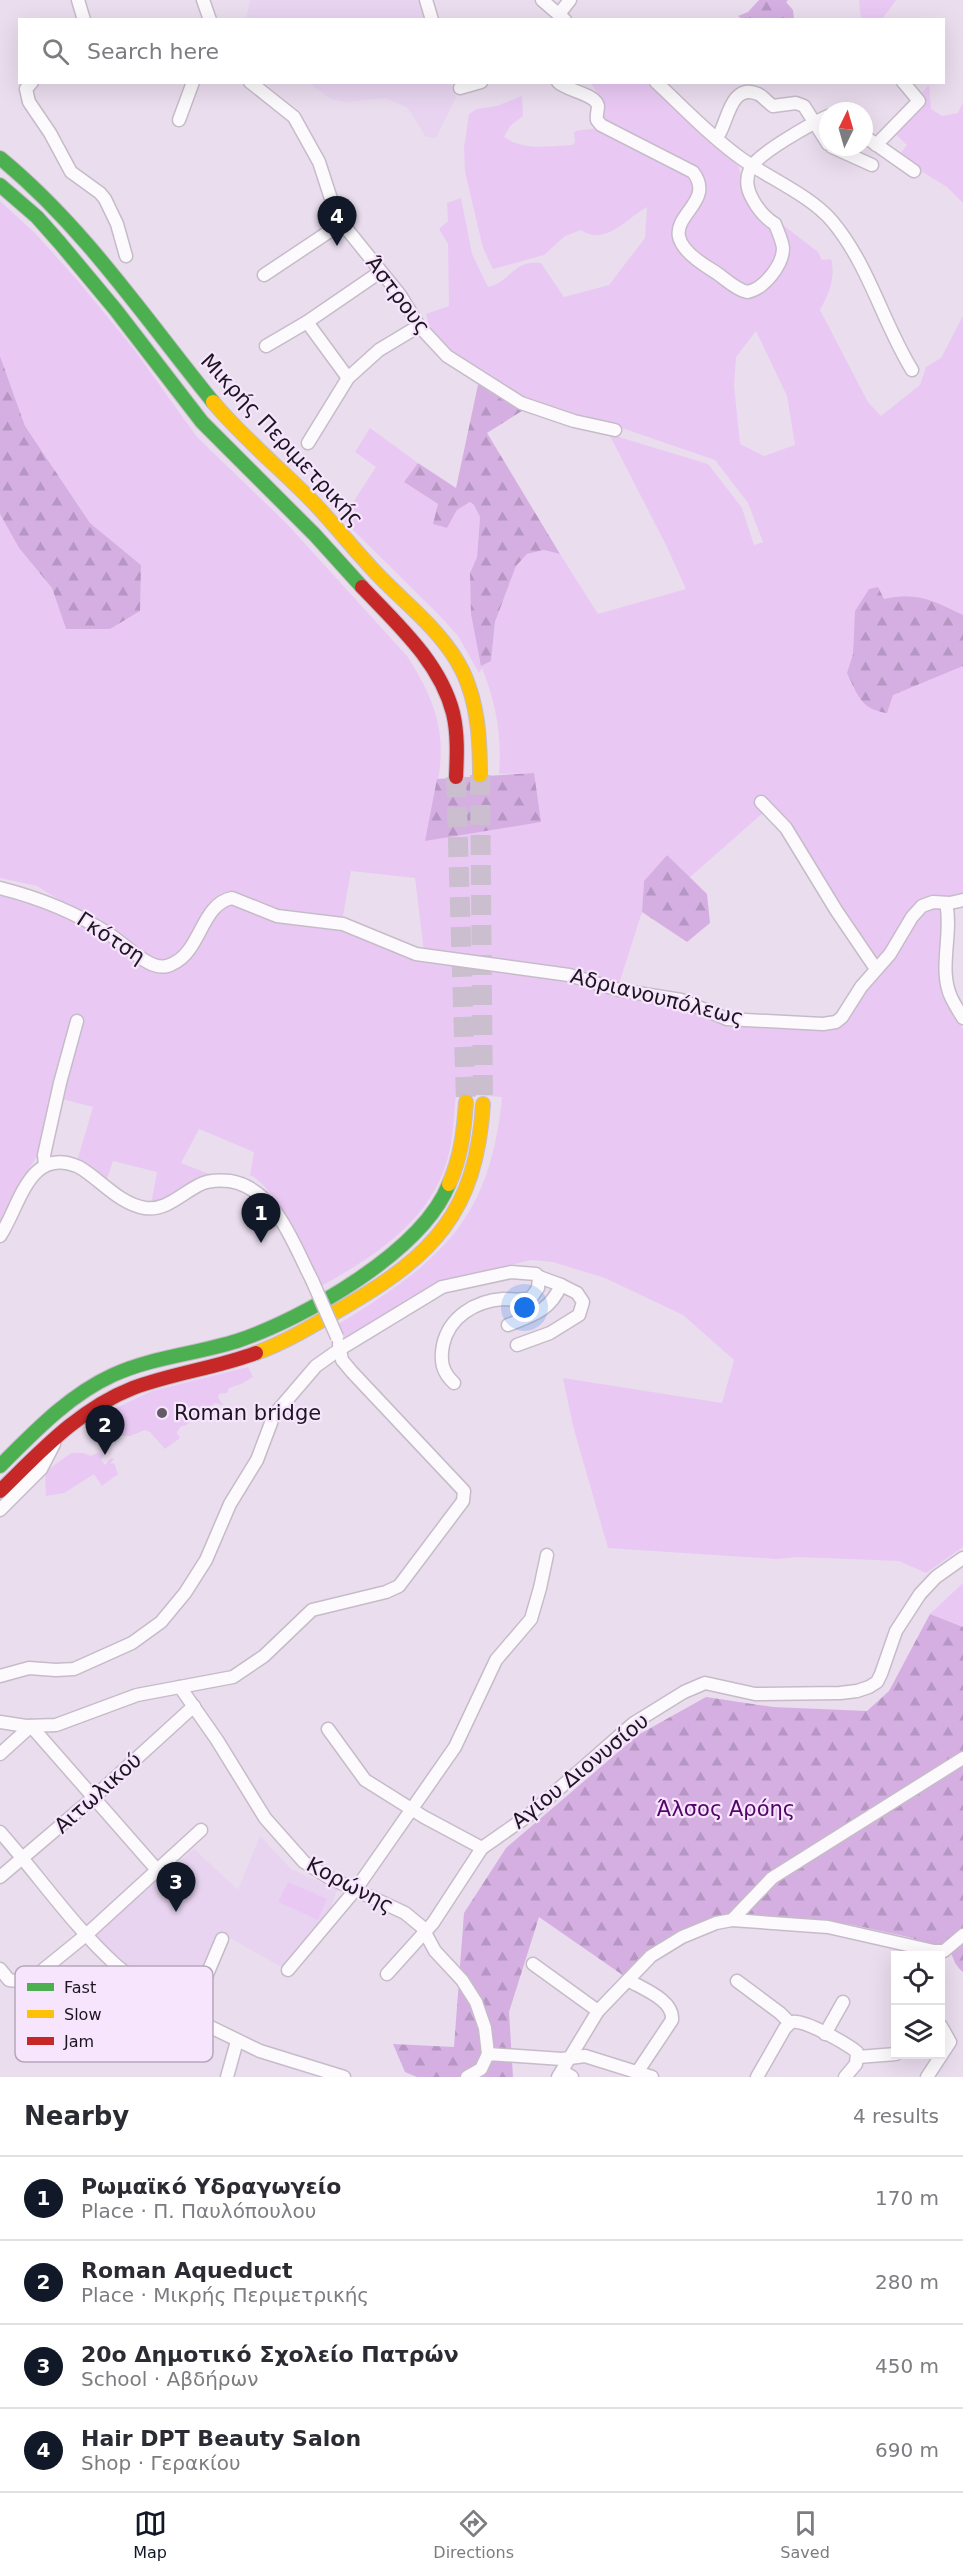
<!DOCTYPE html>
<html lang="en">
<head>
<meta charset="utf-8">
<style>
  :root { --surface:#fff; --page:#f2f2f3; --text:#2b2b33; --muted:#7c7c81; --line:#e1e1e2; --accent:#111827 }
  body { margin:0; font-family:"DejaVu Sans",sans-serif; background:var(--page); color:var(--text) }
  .controls { position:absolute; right:18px; bottom:18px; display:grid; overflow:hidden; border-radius:0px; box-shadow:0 6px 24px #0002 }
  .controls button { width:54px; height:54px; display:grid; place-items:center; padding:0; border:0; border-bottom:2px solid var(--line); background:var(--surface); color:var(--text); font:30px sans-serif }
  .compass { position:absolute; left:819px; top:102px; width:54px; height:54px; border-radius:50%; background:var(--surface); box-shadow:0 6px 24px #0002; rotate:5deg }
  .you { position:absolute; left:525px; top:1308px; width:21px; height:21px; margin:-15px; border:4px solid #fff; border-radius:50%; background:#1a73e8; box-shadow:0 0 0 9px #1a73e833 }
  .badge { display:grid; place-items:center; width:39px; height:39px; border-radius:50%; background:var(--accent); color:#fff; font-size:20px; font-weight:700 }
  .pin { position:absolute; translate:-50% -50px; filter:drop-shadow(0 2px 3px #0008) }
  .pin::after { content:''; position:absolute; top:32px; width:21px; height:18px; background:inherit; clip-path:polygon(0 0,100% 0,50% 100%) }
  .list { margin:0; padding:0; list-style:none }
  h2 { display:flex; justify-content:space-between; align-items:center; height:78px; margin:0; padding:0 24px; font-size:26px }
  h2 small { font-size:20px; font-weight:400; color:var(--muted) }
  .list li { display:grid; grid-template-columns:39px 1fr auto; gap:18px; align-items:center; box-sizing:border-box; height:84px; padding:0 24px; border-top:2px solid var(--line) }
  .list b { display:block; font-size:22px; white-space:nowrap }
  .list p { margin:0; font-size:20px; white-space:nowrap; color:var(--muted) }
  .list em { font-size:20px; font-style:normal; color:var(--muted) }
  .icon { flex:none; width:33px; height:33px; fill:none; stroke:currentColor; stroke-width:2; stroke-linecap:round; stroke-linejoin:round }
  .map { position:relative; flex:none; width:963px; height:2077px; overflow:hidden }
  .search { position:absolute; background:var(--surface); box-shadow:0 6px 24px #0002; left:18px; right:18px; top:18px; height:66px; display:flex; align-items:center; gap:15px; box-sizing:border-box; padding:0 21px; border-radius:0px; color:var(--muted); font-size:22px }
  .sheet { height:414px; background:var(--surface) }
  nav { display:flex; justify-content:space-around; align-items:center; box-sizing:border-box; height:84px; border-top:2px solid var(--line); background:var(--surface); font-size:16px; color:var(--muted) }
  nav a { display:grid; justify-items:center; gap:3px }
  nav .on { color:var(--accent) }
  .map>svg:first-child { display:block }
  .built { fill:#e8d4f0 }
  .grass { fill:#e9c9f4; fill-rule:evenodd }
  .forest { fill:url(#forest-firs) }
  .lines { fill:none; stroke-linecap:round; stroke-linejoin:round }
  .primary-tunnel { stroke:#cbbfcf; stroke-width:20; stroke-dasharray:20 10; stroke-linecap:butt }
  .street-casing { stroke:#c6bcc9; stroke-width:15 }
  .fast-casing { stroke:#c6bcc9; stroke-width:16 }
  .slow-casing { stroke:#c6bcc9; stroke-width:16 }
  .jam-casing { stroke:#c6bcc9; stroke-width:16 }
  .street { stroke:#fcfafc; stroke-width:12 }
  .fast { stroke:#4caf50; stroke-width:14 }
  .slow { stroke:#ffc107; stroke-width:14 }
  .jam { stroke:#c62828; stroke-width:14 }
  .street-bridge-casing { stroke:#c6bcc9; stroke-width:15; stroke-linecap:butt }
  .street-bridge { stroke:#fcfafc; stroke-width:12 }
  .poi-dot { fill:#655b68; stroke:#f7e5fe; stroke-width:2 }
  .labels { text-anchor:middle; stroke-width:4.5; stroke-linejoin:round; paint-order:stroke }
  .street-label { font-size:21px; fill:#1d1520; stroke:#f7e5fe }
  .poi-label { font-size:21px; fill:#1d1520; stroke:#f7e5fe; text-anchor:start }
  .park-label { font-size:21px; fill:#54046a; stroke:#f7e5fe }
  .key { fill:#f7e5fe; stroke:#b6a7bb; stroke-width:1.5 }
  .key-label { font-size:16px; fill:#1d1520 }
</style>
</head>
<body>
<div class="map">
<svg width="963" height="2077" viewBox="0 0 963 2077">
  <defs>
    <pattern id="forest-firs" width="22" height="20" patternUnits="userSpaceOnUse" patternTransform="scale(1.5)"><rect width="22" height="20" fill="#d5afe2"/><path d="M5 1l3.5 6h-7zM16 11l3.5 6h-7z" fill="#b696c2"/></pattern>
  </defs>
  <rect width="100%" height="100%" fill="#eaddee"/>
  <g class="built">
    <path d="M250 0H420L426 19 246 20Z"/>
    <path d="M309 83H451L456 97 436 138 426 137 407 107 385 98 347 102 331 99Z"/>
    <path d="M260 1836 291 1869 337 1890 328 1916 283 1968 221 1933 189 2008 168 2001 123 1965 93 1937 194 1849 238 1890Z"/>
  </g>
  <g class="grass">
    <path d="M859 0H896L882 19 861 20Z"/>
    <path d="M591 83H651L738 165 745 192 765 226 774 218 818 252 822 260 831 259C836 277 829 294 820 310L868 402 881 416 920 385 926 367 941 358 963 316V897C958 897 953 898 949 898 942 898 936 894 930 895 912 900 893 944 879 958L877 957 856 933 791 823 773 804 689 878 667 855 644 881 642 912 618 987 424 952 415 878 351 871 342 921 279 913 229 893H222L215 898C205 914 183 958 165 961 160 962 155 959 151 958L37 886 0 878V514L19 548 52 588 66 629 141 565 90 523 25 426 0 356V201L35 233 78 281 133 348 197 437 288 525 407 656C422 679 437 707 440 736 444 769 432 807 426 840L534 773 499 774C502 736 496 703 482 668L479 673 458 636 440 616 342 519 376 467 355 452 370 428 418 463 404 482 438 504 447 528 457 510 470 502 474 505 480 517 477 557 470 573 491 661 495 622 516 566 527 554 544 550 560 554 598 614 686 589 666 545 609 434 708 464 742 508 754 545 763 542 748 503 715 460 622 428 602 426 536 407 457 360 431 333 426 314 449 306 448 244 439 229 448 221 447 203 461 198 472 254 488 287C512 281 512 260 541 263L564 297 609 285 645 238 647 207C627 218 605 247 581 230L565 236 544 255 493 269 483 248 465 172 464 148 469 114 477 109 497 106 522 96 523 116 510 126 504 137C525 151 548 146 572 145L575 142 574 132C583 128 589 131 598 127L703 184 600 120C611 100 597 96 591 83ZM756 331 787 396 795 445 764 456 740 444 734 385 736 357Z"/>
    <path d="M929 85 931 109 942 116 958 113 963 102V203L947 187 898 157 907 145 889 128Z"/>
    <path d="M0 893 68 914 133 956 155 973C188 972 199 940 214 916 217 911 224 907 228 904L331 926 418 959 569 981 623 997 672 1005 718 1023 741 1027 824 1030C841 1030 845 1022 851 1008L924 909H939L942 914 943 991 963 1029V1547L926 1573 899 1561 798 1557 776 1559 608 1548 573 1426 563 1378 722 1403 734 1360 683 1315 605 1278 553 1262 531 1260 443 1281 346 1341 337 1325C438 1263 490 1223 502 1097L456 1094C454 1112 454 1131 450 1149 436 1217 378 1255 321 1286 308 1259 276 1186 250 1175L254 1152 199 1129 181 1163 212 1175 167 1200 151 1205 157 1172 113 1161 106 1182 77 1161 93 1107 62 1099 82 1020 74 1014 38 1155 24 1176 0 1229Z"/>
    <path d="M248 1367 253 1377 241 1384 229 1388 227 1393 219 1394 218 1397 223 1405 215 1403 186 1425 180 1427 177 1433 180 1438 165 1449 150 1432 145 1430 130 1436H114L99 1416 152 1391Z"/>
    <path d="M71 1453H83L91 1456 97 1453 105 1455 101 1460 105 1465 111 1458 114 1459 110 1464 114 1463 118 1474 102 1486 94 1474 64 1493 46 1496 45 1472Z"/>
    <path d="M963 1583V1627L930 1614Z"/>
    <path d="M288 1882 327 1899 318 1920 278 1902Z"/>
  </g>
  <g class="forest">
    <path d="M759 0H788L786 2 793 10 794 19H742L738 16 748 12Z"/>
    <path d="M0 356 25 426 90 523 141 565 140 611 110 629H66L52 588 19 548 0 514Z"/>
    <path d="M479 380 525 409 487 433 560 554 544 550 527 554 516 566 495 622 491 661 481 666 471 614 470 573 477 557 480 517 474 505 470 502 457 510 447 528 433 524 438 504 404 482 418 463 456 488Z"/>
    <path d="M878 587 884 599C917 591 934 601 963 615V666L893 695 887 713C860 709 858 695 847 673L853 654 855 611 869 589Z"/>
    <path d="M534 773 541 822 425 841 437 779Z"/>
    <path d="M667 855 707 894 710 923 687 942 642 912 644 881Z"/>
    <path d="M930 1614 963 1627V1972C950 1961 955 1953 944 1943L936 1946 908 1937 849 1924 717 1918 662 1942 648 1951 624 1976 539 1917 509 2012 513 2077H417L405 2072 393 2044 454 2047 464 1913 506 1848 638 1735 706 1697 773 1707 867 1711 889 1691Z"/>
  </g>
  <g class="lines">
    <g class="primary-tunnel">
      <path d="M480 775 483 1104"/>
      <path d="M456 777 466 1102"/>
    </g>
    <defs>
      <g id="street">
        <path d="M78 0 84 20"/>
        <path d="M203 0 210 20"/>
        <path d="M426 0 432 20"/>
        <path d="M542 0 565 20"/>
        <path d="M559 14 570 0"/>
        <path d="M32 82 26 89 29 102 50 133 71 172 100 193 105 199 117 224 126 256"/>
        <path d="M250 82 294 117 319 162 334 208 342 223 400 295 419 326 447 356 521 403 574 421 615 430"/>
        <path d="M558 82C567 91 596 94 598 106 598 111 596 115 597 120L601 125 693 172C723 211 633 222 712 270 724 277 734 289 747 292 764 289 783 265 783 248 782 240 778 232 775 224 765 218 759 211 753 200 747 190 745 180 750 169 758 153 811 124 828 116"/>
        <path d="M656 82C684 108 711 137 742 159 769 178 811 196 832 221 869 265 882 321 912 370"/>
        <path d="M460 88 481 82"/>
        <path d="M179 120 193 82"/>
        <path d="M864 136 914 171"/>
        <path d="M717 137C727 128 729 81 758 94 764 97 768 103 773 106L796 103 804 106 828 144"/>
        <path d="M876 145 919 101 903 82"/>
        <path d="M832 147 872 165"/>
        <path d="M264 275 342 223"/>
        <path d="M307 322 348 378"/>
        <path d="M266 346 307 322 380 272"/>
        <path d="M308 443 348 378 379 350 419 326"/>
        <path d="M761 802 786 828 836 910 876 969"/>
        <path d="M0 888C40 898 75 912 109 934 123 943 139 960 154 965 160 967 167 967 172 964 201 952 201 904 232 898L277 916 343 924 416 954 569 975 619 990 681 1000 727 1019 823 1024 836 1022 842 1017 861 987 890 954 912 917 922 906 933 902 950 903 963 900"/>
        <path d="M946 903C953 933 938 969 951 997 954 1004 959 1011 963 1018"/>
        <path d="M45 1165 44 1155 60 1083 77 1021"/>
        <path d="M0 1236C20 1206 29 1145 79 1167 100 1179 119 1204 145 1208 166 1211 181 1194 199 1185 208 1180 220 1180 230 1181 276 1189 293 1244 312 1280"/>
        <path d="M508 1325C533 1315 550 1311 561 1285L539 1277"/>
        <path d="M517 1345 550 1333 579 1315 583 1302 577 1293 561 1285"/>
        <path d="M0 1510 41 1469 54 1444"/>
        <path d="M0 1676 29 1668 56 1670 74 1669 132 1643 161 1622 185 1593 206 1560 230 1504 257 1460 274 1415 316 1366 340 1349 339 1344"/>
        <path d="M180 1687 217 1740 265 1818 304 1862 328 1877 405 1913 422 1927 435 1951 462 1980 476 2002 485 2028 488 2054"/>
        <path d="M0 1722 26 1726 56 1725 137 1695 233 1677 264 1656 312 1610 386 1592 399 1586 463 1501 464 1491 352 1372 342 1360 340 1349 442 1287 511 1272 536 1274 539 1277 538 1288 531 1298C521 1301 512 1299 503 1299 475 1301 449 1317 443 1345 440 1361 442 1372 454 1383"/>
        <path d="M328 1729 365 1780 424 1817 482 1848"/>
        <path d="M0 1754 31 1726 158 1871"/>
        <path d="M0 1832C39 1876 73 1926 116 1965 131 1979 158 1988 164 2008"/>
        <path d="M0 1877 93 1798 194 1706"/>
        <path d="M732 1920 828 1927 934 1951H944L963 1935"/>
        <path d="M533 1964 598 2011"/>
        <path d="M0 1969 9 1980 44 1984 164 2008 196 2020 260 2051 344 2077"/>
        <path d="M288 1970 356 1889 455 1747 496 1660 531 1619 540 1588 547 1555"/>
        <path d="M387 1974 433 1923 482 1848 529 1815 634 1723 684 1692 705 1683 755 1694 840 1693 857 1691 869 1687 877 1682 881 1674 896 1631 920 1594 936 1577 963 1558"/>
        <path d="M628 1980C643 1989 674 2000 672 2020L638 2071"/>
        <path d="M737 1981 780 2013 790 2023"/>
        <path d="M28 1982 86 1935 201 1830"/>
        <path d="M189 2017 222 1939"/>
        <path d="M825 2034 843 2002"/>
        <path d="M858 2057 896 2054"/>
        <path d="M562 2071 572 2077"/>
        <path d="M227 2077 237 2041"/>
        <path d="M467 2077 481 2069 488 2054 562 2059 585 2056 652 2077"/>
        <path d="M558 2077 598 2011 651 1956 682 1937 716 1923 732 1920 772 1878 963 1758"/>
        <path d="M757 2077 785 2028C788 2026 789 2023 792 2022 804 2019 847 2044 857 2052L856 2064 845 2077"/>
        <path d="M927 2077 950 2042 941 2026"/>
      </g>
      <g id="fast">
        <path d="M0 158C85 228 144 317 213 402"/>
        <path d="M0 185 37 217 60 243 115 309 202 422 315 535 362 587"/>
        <path d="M0 1466C34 1432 69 1395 113 1375 152 1357 196 1354 237 1341 303 1319 422 1252 449 1184"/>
      </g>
      <g id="slow">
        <path d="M213 402C243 438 280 468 313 502 337 527 358 555 383 580 412 609 445 635 463 672 478 704 480 740 480 775"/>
        <path d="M449 1184C461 1157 464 1131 466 1102"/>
        <path d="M256 1353C286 1342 314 1325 341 1309 433 1256 476 1213 483 1104"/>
      </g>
      <g id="jam">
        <path d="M362 587C397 624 440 662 453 713 458 734 457 756 456 777"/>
        <path d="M0 1491C40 1452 79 1409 133 1388 173 1373 216 1368 256 1353"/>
      </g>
    </defs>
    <use href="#street" class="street-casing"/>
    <use href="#fast" class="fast-casing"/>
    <use href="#slow" class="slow-casing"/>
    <use href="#jam" class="jam-casing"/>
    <use href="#street" class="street"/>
    <use href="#fast" class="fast"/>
    <use href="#slow" class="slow"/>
    <use href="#jam" class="jam"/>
    <defs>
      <path id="street-bridge" d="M312 1280 337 1337"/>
    </defs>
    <use href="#street-bridge" class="street-bridge-casing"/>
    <use href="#street-bridge" class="street-bridge"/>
  </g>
  <circle class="poi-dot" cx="162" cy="1413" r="6"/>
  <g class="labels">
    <g class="street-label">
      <text transform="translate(398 295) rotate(53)" y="7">Άστρους</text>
      <text transform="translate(282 440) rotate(47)" y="7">Μικρής Περιμετρικής</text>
      <text transform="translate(111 938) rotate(33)" y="7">Γκότση</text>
      <text transform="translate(657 997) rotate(14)" y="7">Αδριανουπόλεως</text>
      <text transform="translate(580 1771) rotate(-39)" y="7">Αγίου Διονυσίου</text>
      <text transform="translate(98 1793) rotate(-42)" y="7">Αιτωλικού</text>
      <text transform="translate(350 1885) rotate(28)" y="7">Κορώνης</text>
    </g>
    <g class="poi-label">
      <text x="174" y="1420">Roman bridge</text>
    </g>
    <g class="park-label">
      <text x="726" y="1816">Άλσος Αρόης</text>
    </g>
  </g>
  <rect x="15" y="1966" width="198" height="96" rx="9" class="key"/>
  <rect x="27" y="1983" width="27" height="8" fill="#4caf50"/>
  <rect x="27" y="2010" width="27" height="8" fill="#ffc107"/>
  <rect x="27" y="2037" width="27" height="8" fill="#c62828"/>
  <g class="key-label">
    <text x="64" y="1993">Fast</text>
    <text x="64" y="2020">Slow</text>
    <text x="64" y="2047">Jam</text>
  </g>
</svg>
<div class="controls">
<button><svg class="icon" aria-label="locate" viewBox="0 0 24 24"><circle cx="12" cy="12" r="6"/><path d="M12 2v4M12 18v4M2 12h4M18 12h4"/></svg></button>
<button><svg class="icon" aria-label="layers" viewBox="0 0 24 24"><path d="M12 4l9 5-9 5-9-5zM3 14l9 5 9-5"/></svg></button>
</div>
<svg class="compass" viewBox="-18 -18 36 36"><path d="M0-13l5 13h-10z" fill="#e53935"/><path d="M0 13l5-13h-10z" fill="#7c7c81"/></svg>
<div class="you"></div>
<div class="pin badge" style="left:261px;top:1243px">1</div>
<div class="pin badge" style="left:105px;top:1455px">2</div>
<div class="pin badge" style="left:176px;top:1912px">3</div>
<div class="pin badge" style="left:337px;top:246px">4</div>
<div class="search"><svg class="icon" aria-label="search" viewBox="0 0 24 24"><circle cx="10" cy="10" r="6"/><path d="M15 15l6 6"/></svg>Search here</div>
</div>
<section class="sheet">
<h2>Nearby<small>4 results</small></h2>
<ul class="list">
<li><span class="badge">1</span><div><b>Ρωμαϊκό Υδραγωγείο</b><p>Place · Π. Παυλόπουλου</p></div><em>170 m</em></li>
<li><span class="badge">2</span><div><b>Roman Aqueduct</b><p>Place · Μικρής Περιμετρικής</p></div><em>280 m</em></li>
<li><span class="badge">3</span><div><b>20ο Δημοτικό Σχολείο Πατρών</b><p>School · Αβδήρων</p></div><em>450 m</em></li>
<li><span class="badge">4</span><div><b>Hair DPT Beauty Salon</b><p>Shop · Γερακίου</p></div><em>690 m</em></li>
</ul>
</section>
<nav>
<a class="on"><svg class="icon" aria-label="map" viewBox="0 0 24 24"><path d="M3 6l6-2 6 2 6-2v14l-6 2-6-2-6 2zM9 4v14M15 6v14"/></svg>Map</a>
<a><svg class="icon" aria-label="directions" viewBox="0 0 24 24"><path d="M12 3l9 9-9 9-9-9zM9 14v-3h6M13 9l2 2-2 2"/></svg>Directions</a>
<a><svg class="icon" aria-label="saved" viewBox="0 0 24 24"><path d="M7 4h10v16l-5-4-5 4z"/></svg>Saved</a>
</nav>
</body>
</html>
